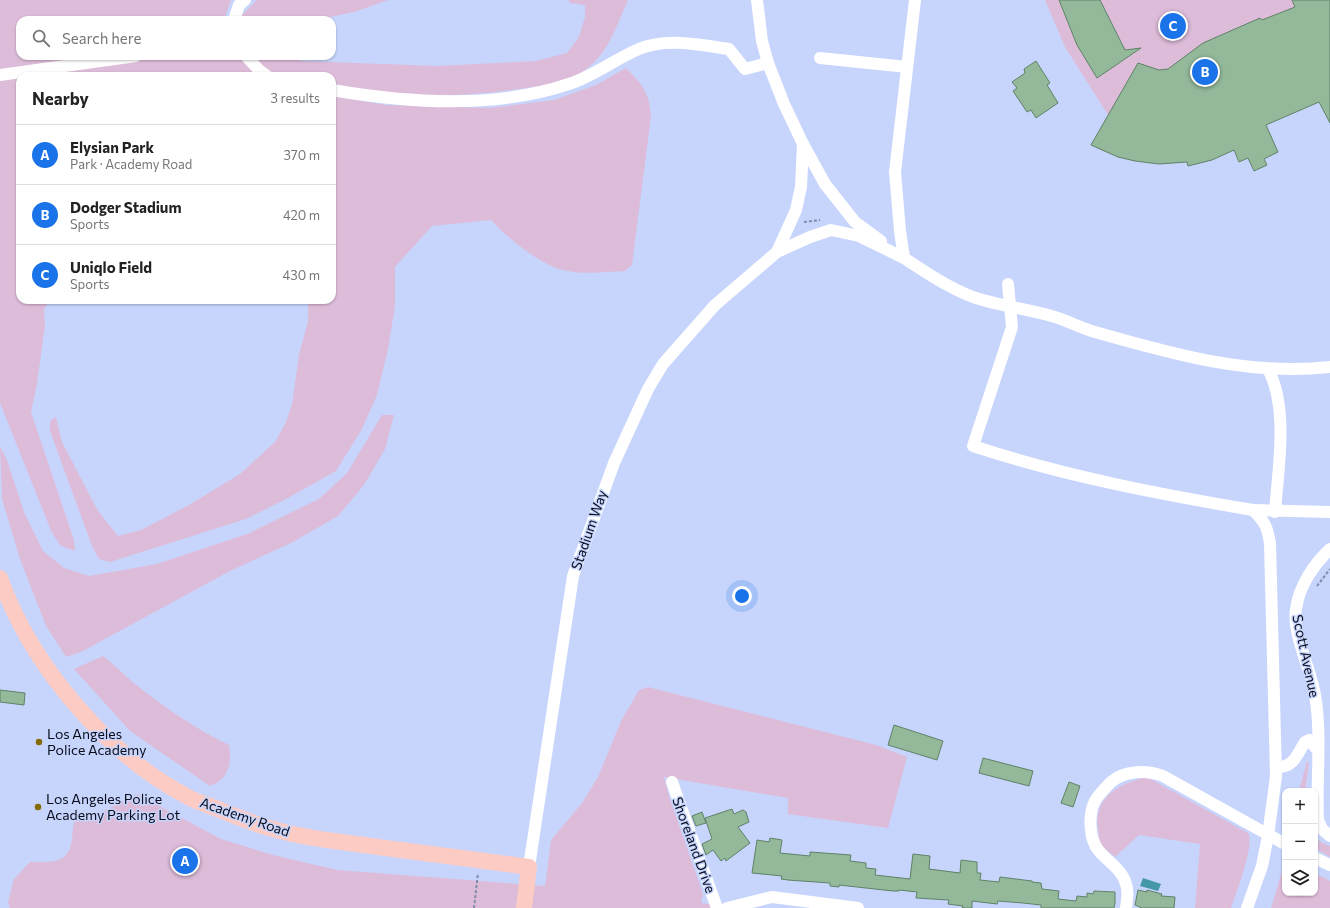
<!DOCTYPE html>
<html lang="en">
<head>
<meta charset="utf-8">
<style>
  :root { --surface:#fff; --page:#f6f6f6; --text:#222; --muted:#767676; --line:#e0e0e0; --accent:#1a73e8 }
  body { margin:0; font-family:Commissioner,sans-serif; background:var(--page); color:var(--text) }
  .controls { position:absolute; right:12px; bottom:12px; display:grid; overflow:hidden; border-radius:8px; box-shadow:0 1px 3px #0004 }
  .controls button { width:36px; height:36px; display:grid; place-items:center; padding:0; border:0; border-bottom:1px solid var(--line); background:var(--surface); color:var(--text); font:20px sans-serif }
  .you { position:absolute; left:742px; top:596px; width:14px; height:14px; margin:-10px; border:3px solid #fff; border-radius:50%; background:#1a73e8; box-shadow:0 0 0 6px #1a73e833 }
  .badge { display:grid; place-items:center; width:26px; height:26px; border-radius:50%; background:var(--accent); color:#fff; font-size:13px; font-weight:700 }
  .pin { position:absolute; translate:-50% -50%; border:2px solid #fff; box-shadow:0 1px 4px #0006 }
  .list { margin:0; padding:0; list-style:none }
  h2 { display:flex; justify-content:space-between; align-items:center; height:52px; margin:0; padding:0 16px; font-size:17px }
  h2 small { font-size:13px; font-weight:400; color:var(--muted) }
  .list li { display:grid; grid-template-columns:26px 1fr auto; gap:12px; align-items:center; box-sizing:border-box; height:60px; padding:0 16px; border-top:1px solid var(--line) }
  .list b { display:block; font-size:15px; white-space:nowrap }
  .list p { margin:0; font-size:13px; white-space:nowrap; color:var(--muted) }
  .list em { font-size:13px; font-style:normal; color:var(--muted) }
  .icon { flex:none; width:22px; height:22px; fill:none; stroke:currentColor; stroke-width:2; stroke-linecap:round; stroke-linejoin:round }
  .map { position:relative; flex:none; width:1330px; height:908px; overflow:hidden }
  .search { position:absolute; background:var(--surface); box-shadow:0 1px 3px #0004; left:16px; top:16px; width:320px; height:44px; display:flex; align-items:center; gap:10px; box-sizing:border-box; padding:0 14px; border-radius:12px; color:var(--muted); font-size:15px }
  .panel { position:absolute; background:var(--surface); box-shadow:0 1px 3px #0004; left:16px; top:72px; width:320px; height:232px; border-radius:12px }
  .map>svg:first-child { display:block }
  .green { fill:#ddbcd9 }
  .water { fill:#4498a7 }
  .building { fill:#93b89a; stroke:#5f8266 }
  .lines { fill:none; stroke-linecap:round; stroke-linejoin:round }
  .path { stroke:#7f8aa7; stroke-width:2; stroke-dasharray:3 2; stroke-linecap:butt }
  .minor { stroke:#fff; stroke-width:12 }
  .major { stroke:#fccbc4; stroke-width:16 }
  .poi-dot { fill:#856903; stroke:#c7d5fd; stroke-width:1.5 }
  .labels { text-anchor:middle; stroke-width:3; stroke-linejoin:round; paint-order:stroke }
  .street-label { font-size:14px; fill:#080c19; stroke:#c7d5fd }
  .poi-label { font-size:14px; fill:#080c19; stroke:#c7d5fd; text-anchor:start }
</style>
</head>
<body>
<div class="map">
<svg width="1330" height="908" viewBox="0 0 1330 908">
  <rect width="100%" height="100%" fill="#c7d5fd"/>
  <g class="green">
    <path d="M0 0H231L224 20H20V56H240L257 76H20V300H50L44 309 45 325 37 384 31 412 74 540 75 551 61 546 52 533 0 403Z"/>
    <path d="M257 0H388L354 12 316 20H240L239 18Z"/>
    <path d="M568 0H628C618 22 610 49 591 65 585 70 577 76 570 79 557 84 540 86 526 88 463 98 394 99 332 84V76H299L266 73 253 56H286L301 61 438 66 536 61 567 53 579 37 585 17V5L570 3Z"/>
    <path d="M1045 0H1330L1220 145 1224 155 1212 160 1188 166 1187 162C1153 166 1121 161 1091 145L1108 115 1065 47Z"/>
    <path d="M626 68C643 85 649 92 651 116L632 265 625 271C605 272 583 275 563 270 542 266 505 236 491 220L432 226 395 267V306L388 349 377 395 362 429 336 471 286 499 246 519 110 562 99 559 92 546 50 431V421L56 417 62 442 98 511 118 536 141 530 189 505 240 474 275 442 286 422 292 404 299 355 308 321V300H332V96L386 105 489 108 554 100 596 85Z"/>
    <path d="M382 415H394L385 449 364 485 338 516 293 542 230 571 81 652 66 657 46 626 20 559 2 499 0 446 7 460 24 512 43 551 64 568 89 576 157 564 247 534 319 499 347 473Z"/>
    <path d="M103 656C115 665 124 675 135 684 164 707 196 729 229 745 232 763 229 779 210 786L130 731 74 669Z"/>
    <path d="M648 687 876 745 907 757 888 828 788 814V798L664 777 669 796 703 894 701 903 744 908H10L8 902 14 879 30 862C47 862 67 865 71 844 73 836 72 827 75 819L102 812 137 794 221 839 273 855 337 870 545 886 551 840 582 803 598 777 621 721 639 690Z"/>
    <path d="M1307 761 1309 763 1305 791H1299Z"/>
    <path d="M1147 777 1248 833C1255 845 1236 894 1231 908H1195L1200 844 1139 835 1115 857C1111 853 1104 849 1101 845 1099 841 1099 834 1098 829 1093 797 1120 783 1147 777Z"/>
    <path d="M1315 839 1330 846V857L1315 848Z"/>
    <path d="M1285 861V893H1315V873L1330 881V908H1271Z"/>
  </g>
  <path class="water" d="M1143 878 1161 884 1158 891 1140 886Z"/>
  <g class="building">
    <path d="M1059 0H1100L1125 50 1141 48 1097 78 1077 45Z"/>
    <path d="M1292 0H1330V123L1319 102 1266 125 1278 152 1264 159 1267 165 1254 171 1248 158 1239 162 1234 150 1212 160 1188 166 1187 162 1159 164 1135 161 1118 157 1091 145 1138 63 1159 70 1168 69 1203 43 1260 18 1262 20 1295 7Z"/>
    <path d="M1036 61 1050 83 1047 85 1058 103 1036 118 1031 110 1027 112 1013 91 1017 88 1012 82 1025 73 1024 69Z"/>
    <path d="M0 690 25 693 24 705 0 702Z"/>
    <path d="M894 725 943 741 937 760 888 745Z"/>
    <path d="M983 758 1033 771 1029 786 979 773Z"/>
    <path d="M1069 782 1080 786 1073 807 1061 803Z"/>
    <path d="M732 809 734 814 743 810 746 812 749 822 738 827 750 843 726 861 725 858 721 861 713 850 706 855 702 844 712 839 705 818Z"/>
    <path d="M702 812 706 823 696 826 692 816Z"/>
    <path d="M770 838 782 840 780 853 810 856V852L851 855 850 861 866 863V868L876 869 875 875 910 879 913 854 930 856 929 869 960 873 961 860 977 862V873H981L980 880 999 882 1000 877 1032 881V882L1041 883 1042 889 1059 891 1058 899 1076 901 1077 896 1087 897V893L1093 894 1094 891 1115 892V903L1114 908H1041V905L1023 903 998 901 997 904 972 901V908H962L963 906 948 904 949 900 916 898 917 892 899 890V891H893L839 885V887L830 886V883L788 880 781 879 782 876 752 873 757 840 769 842Z"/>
    <path d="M1138 890 1147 892V890L1162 894 1161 896 1175 897 1174 908H1142L1135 905Z"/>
  </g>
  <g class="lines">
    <g class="path">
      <path d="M804 222 820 220"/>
      <path d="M1317 586 1330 569"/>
      <path d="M474 908 478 873"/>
    </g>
    <g class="minor">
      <path d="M757 0 762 41 768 63 784 104 803 144 825 184 855 222 881 241"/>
      <path d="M915 0 895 172 900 231 904 258C925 272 949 288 973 297 999 306 1028 309 1055 317 1068 321 1081 328 1095 332 1172 354 1249 376 1330 367"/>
      <path d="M234 20 239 5 245 0"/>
      <path d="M246 56 259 70 267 76"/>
      <path d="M820 58 907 67"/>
      <path d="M0 75 136 56"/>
      <path d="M332 90C409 103 494 109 569 84 594 76 615 59 639 49 667 37 700 45 729 49L745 69 768 63"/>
      <path d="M777 252 796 210 801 187 803 144"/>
      <path d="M1008 284 1012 327 973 446C1064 476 1158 494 1253 510 1265 522 1267 526 1270 543L1276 776 1268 836 1262 866 1247 908"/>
      <path d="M1268 369C1289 408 1278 469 1275 512"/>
      <path d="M1253 510 1330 512"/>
      <path d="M1330 549C1314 564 1299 586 1296 609 1292 633 1311 670 1315 695 1322 736 1316 779 1318 820L1322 829 1330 836"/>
      <path d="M1276 767C1294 768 1297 754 1305 742L1309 740 1317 749"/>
      <path d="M672 782 717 908"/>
      <path d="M1315 858 1330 865"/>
      <path d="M529 867 573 576 614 463 648 389 663 364 715 305 777 252 810 237 831 230 859 236 904 258"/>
      <path d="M727 908 772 897 858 908"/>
      <path d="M1126 908C1127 900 1129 892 1126 884 1122 869 1108 862 1099 851 1089 840 1088 814 1095 801 1099 794 1105 788 1111 782 1125 770 1147 770 1163 776L1285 844"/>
    </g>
    <path class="major" d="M0 578C31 665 106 754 188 797 197 802 206 804 215 808 234 815 253 824 273 829 307 839 343 842 378 847 429 854 479 860 529 867L524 908"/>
  </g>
  <g class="poi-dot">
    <circle cx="39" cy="742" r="4"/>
    <circle cx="38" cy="807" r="4"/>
  </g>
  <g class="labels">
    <g class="street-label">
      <text transform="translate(589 530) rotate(-71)" y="5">Stadium Way</text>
      <text transform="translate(1306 656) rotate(78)" y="5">Scott Avenue</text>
      <text transform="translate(245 817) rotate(19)" y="5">Academy Road</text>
      <text transform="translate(694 845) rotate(70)" y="5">Shoreland Drive</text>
    </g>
    <g class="poi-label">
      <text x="47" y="739">Los Angeles<tspan x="47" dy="16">Police Academy</tspan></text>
      <text x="46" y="804">Los Angeles Police<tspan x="46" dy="16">Academy Parking Lot</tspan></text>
    </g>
  </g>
</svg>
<div class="controls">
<button>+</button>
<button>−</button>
<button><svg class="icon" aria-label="layers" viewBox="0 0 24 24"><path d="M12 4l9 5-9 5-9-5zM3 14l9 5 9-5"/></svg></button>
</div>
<div class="you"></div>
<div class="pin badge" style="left:185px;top:861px">A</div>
<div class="pin badge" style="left:1205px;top:72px">B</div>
<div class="pin badge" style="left:1173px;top:26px">C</div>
<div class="search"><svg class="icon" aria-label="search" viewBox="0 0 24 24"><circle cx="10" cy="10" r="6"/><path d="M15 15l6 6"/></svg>Search here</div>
<section class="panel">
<h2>Nearby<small>3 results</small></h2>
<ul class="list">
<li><span class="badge">A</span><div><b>Elysian Park</b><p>Park · Academy Road</p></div><em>370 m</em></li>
<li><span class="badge">B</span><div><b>Dodger Stadium</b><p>Sports</p></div><em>420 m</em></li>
<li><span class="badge">C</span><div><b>Uniqlo Field</b><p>Sports</p></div><em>430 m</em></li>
</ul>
</section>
</div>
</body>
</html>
